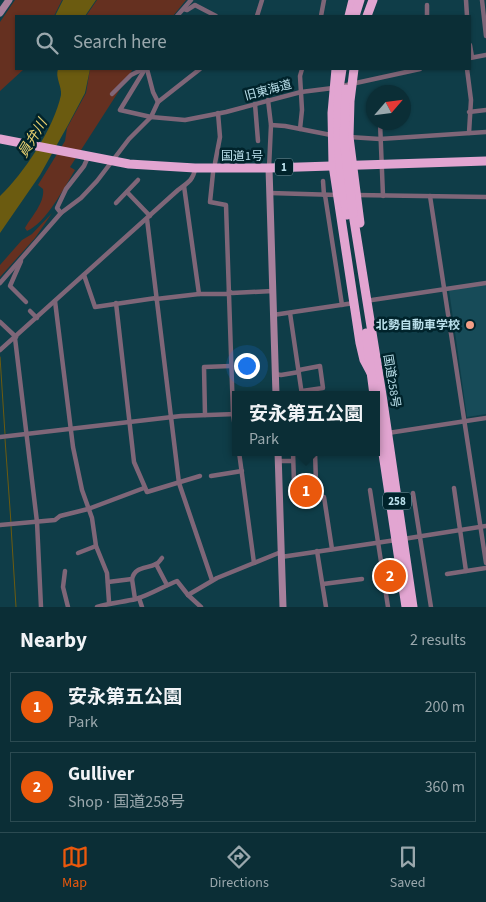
<!DOCTYPE html>
<html lang="en">
<head>
<meta charset="utf-8">
<style>
  :root { --surface:#0b2e36; --page:#14363e; --text:#f1f3f6; --muted:#9aa8ad; --line:#2b4a51; --accent:#ea580c }
  body { margin:0; font-family:"Source Sans 3","Noto Sans JP",sans-serif; background:var(--page); color:var(--text) }
  .compass { position:absolute; left:366px; top:85px; width:45px; height:45px; border-radius:50%; background:var(--surface); box-shadow:0 1px 4px #0004; rotate:62deg }
  .you { position:absolute; left:246px; top:365px; width:18px; height:18px; margin:-12px; border:4px solid #fff; border-radius:50%; background:#1a73e8; box-shadow:0 0 0 8px #1a73e833 }
  .badge { display:grid; place-items:center; width:32px; height:32px; border-radius:50%; background:var(--accent); color:#fff; font-size:16px; font-weight:700 }
  .pin { position:absolute; translate:-50% -50%; border:2px solid #fff; box-shadow:0 1px 5px #0006 }
  .popup { position:absolute; left:232px; top:391px; width:148px; height:65px; box-sizing:border-box; display:grid; place-content:center; border-radius:0px; background:var(--surface); filter:drop-shadow(0 1px 4px #0005); font-size:16px; white-space:nowrap; color:var(--muted) }
  .popup b { font-size:19px; color:var(--text) }
  .popup::after { content:''; position:absolute; left:50%; top:100%; margin-left:-10px; border:10px solid transparent; border-top-color:var(--surface) }
  .list { margin:0; padding:0; list-style:none }
  h2 { display:flex; justify-content:space-between; align-items:center; height:65px; margin:0; padding:0 20px; font-size:21px }
  h2 small { font-size:16px; font-weight:400; color:var(--muted) }
  .list li { display:grid; grid-template-columns:32px 1fr auto; gap:15px; align-items:center; box-sizing:border-box; height:70px; margin:0 10px 10px; padding:0 10px; border:1px solid var(--line); border-radius:0px }
  .list b { display:block; font-size:19px; white-space:nowrap }
  .list p { margin:0; font-size:16px; white-space:nowrap; color:var(--muted) }
  .list em { font-size:16px; font-style:normal; color:var(--muted) }
  .icon { flex:none; width:28px; height:28px; fill:none; stroke:currentColor; stroke-width:2; stroke-linecap:round; stroke-linejoin:round }
  .map { position:relative; flex:none; width:486px; height:607px; overflow:hidden }
  .search { position:absolute; background:var(--surface); box-shadow:0 1px 4px #0004; left:15px; right:15px; top:15px; height:55px; display:flex; align-items:center; gap:12px; box-sizing:border-box; padding:0 18px; border-radius:0px; color:var(--muted); font-size:19px }
  .sheet { height:225px; background:var(--surface) }
  nav { display:flex; justify-content:space-around; align-items:center; box-sizing:border-box; height:70px; border-top:1px solid var(--line); background:var(--surface); font-size:14px; color:var(--muted) }
  nav a { display:grid; justify-items:center; gap:2px }
  nav .on { color:var(--accent) }
  .map>svg:first-child { display:block }
  .built { fill:#174b58 }
  .green { fill:#653020 }
  .water { fill:#6b5b10 }
  .lines { fill:none; stroke-linecap:round; stroke-linejoin:round }
  .stream { stroke:#6b5b10; stroke-width:1 }
  .street { stroke:#7f6678; stroke-width:4.5 }
  .secondary { stroke:#a7809c; stroke-width:7 }
  .highway { stroke:#e2a5d1; stroke-width:9 }
  .highway-bridge { stroke:#e2a5d1; stroke-width:9 }
  .poi-dot { fill:#f49e86; stroke:#00232b; stroke-width:2 }
  .labels { text-anchor:middle; stroke-width:5; stroke-linejoin:round; paint-order:stroke }
  .shield { fill:#00232b; stroke:#82a7b1; stroke-width:1 }
  .shield-label { font-size:11px; font-weight:bold; fill:#bae0eb }
  .street-label { font-size:12px; fill:#bae0eb; stroke:#00232b }
  .poi-label { font-size:12px; font-weight:bold; fill:#bae0eb; stroke:#00232b; text-anchor:end }
  .water-label { font-size:14px; font-style:italic; fill:#e8d170; stroke:#00232b }
</style>
</head>
<body>
<div class="map">
<svg width="486" height="607" viewBox="0 0 486 607">
  <rect width="100%" height="100%" fill="#0f3d48"/>
  <path class="built" d="M486 285V414L467 417 449 290Z"/>
  <g class="green">
    <path d="M15 0H62L54 16H16V69H24L0 91V22Z"/>
    <path d="M97 0H186L173 16H86Z"/>
    <path d="M90 69H133L72 164 70 167 75 170C64 188 46 223 27 231L25 228C31 217 45 203 43 189L38 185 65 141 67 128 86 93Z"/>
    <path d="M52 213 35 238 0 277V265L22 240 32 234Z"/>
  </g>
  <g class="water">
    <path d="M63 0H96L85 16H55Z"/>
    <path d="M58 69H90L85 93 68 125 40 175 0 233V196C24 173 54 128 61 95 62 86 55 78 58 69Z"/>
  </g>
  <g class="lines">
    <g class="stream">
      <path d="M0 357 5 434"/>
      <path d="M5 439 11 523"/>
      <path d="M11 526 16 607"/>
    </g>
    <g class="street">
      <path d="M466 0 467 16"/>
      <path d="M482 0 486 36"/>
      <path d="M427 5V16"/>
      <path d="M184 9 187 10 195 5 216 16"/>
      <path d="M177 16 191 0"/>
      <path d="M257 16 262 0"/>
      <path d="M321 16 324 0"/>
      <path d="M470 45 472 57"/>
      <path d="M470 58 486 55"/>
      <path d="M145 69 120 110 151 117 185 120 226 112 301 92 333 88 420 69"/>
      <path d="M147 69 153 92 158 102"/>
      <path d="M467 69 471 100 469 133"/>
      <path d="M112 94 131 75 143 69"/>
      <path d="M268 100 271 125 269 168"/>
      <path d="M255 104 258 141"/>
      <path d="M469 112 486 110"/>
      <path d="M380 122 383 196"/>
      <path d="M271 125 285 126 331 135"/>
      <path d="M300 129 302 110 300 76 302 69"/>
      <path d="M349 137 380 139 486 132"/>
      <path d="M215 163 220 137 218 113"/>
      <path d="M213 173 210 202 226 205 233 414 236 435"/>
      <path d="M323 181 324 195"/>
      <path d="M184 186 199 294"/>
      <path d="M127 192 150 216"/>
      <path d="M270 193 337 195"/>
      <path d="M325 195 342 305"/>
      <path d="M356 195 486 197"/>
      <path d="M430 196 486 563"/>
      <path d="M116 203 138 180"/>
      <path d="M61 213 57 208 66 189 84 166 88 157"/>
      <path d="M147 219 179 483 212 580"/>
      <path d="M21 261 10 286 26 302"/>
      <path d="M84 275 95 307 156 298"/>
      <path d="M0 283 61 213 81 198 97 181 129 139 151 117 158 102 200 69"/>
      <path d="M229 291 232 293 273 291"/>
      <path d="M156 299 199 294H229"/>
      <path d="M372 300 486 283"/>
      <path d="M55 301 73 447 82 490 92 518 96 546 107 573 109 602"/>
      <path d="M116 303 134 462 147 492 200 476"/>
      <path d="M30 311 37 318"/>
      <path d="M290 313 302 395"/>
      <path d="M273 315 354 303"/>
      <path d="M0 322 16 337"/>
      <path d="M15 338 37 522 41 607"/>
      <path d="M0 350 178 190C187 183 193 181 195 169"/>
      <path d="M299 370 320 366 323 388 302 391"/>
      <path d="M275 374 281 375 299 372"/>
      <path d="M205 415 204 367 231 366"/>
      <path d="M388 433 486 418"/>
      <path d="M0 437 181 416 236 414"/>
      <path d="M239 452 254 563"/>
      <path d="M293 452 294 483H316L315 452"/>
      <path d="M279 461H293"/>
      <path d="M211 476 242 471"/>
      <path d="M454 488 466 571"/>
      <path d="M370 490 388 607"/>
      <path d="M413 493 431 607"/>
      <path d="M324 497 332 549"/>
      <path d="M0 525 55 520 60 516 88 509 144 488"/>
      <path d="M403 539 486 526"/>
      <path d="M317 551 326 607"/>
      <path d="M78 553 96 546"/>
      <path d="M281 557 396 540"/>
      <path d="M156 564 167 585"/>
      <path d="M65 571 63 587 68 607"/>
      <path d="M447 574 486 568"/>
      <path d="M132 579 135 599"/>
      <path d="M108 582 132 579C135 566 147 569 156 564 159 563 160 560 162 558"/>
      <path d="M323 584 362 579"/>
      <path d="M188 595 217 578 281 552"/>
      <path d="M139 598 142 607"/>
      <path d="M97 607C110 603 123 602 136 599 150 595 164 586 177 581L188 595 201 607"/>
    </g>
    <g class="secondary">
      <path d="M0 13 9 0"/>
      <path d="M269 168 276 395"/>
      <path d="M278 452 283 607"/>
    </g>
    <g class="highway">
      <path d="M349 16 353 0"/>
      <path d="M355 16 360 0"/>
      <path d="M367 16 373 0"/>
      <path d="M336 69 332 113 333 165 360 343 364 360 372 375"/>
      <path d="M354 69 350 101 349 137 360 223"/>
      <path d="M0 139 129 164 195 168H269L486 161"/>
      <path d="M353 214 382 395 413 607"/>
      <path d="M366 333 374 395"/>
      <path d="M376 407 406 607"/>
    </g>
    <g class="highway-bridge">
      <path d="M342 69C333 117 339 166 347 215"/>
      <path d="M346 89 344 140 353 214"/>
    </g>
  </g>
  <circle class="poi-dot" cx="470" cy="325" r="5"/>
  <g class="labels">
    <g class="shield">
      <rect x="275" y="158.5" width="18" height="17" rx="4"/>
      <rect x="383" y="492.5" width="28" height="17" rx="4"/>
    </g>
    <g class="shield-label">
      <text x="284" y="171">1</text>
      <text x="397" y="505">258</text>
    </g>
    <g class="street-label">
      <text transform="translate(268 90) rotate(-15)" y="4">旧東海道</text>
      <text x="242" y="160">国道1号</text>
      <text transform="translate(392 381) rotate(81)" y="4">国道258号</text>
    </g>
    <g class="poi-label">
      <text x="460" y="329">北勢自動車学校</text>
    </g>
    <g class="water-label">
      <text transform="translate(32 138) rotate(-59)" y="5">員弁川</text>
    </g>
  </g>
</svg>
<svg class="compass" viewBox="-18 -18 36 36"><path d="M0-13l5 13h-10z" fill="#e53935"/><path d="M0 13l5-13h-10z" fill="#9aa8ad"/></svg>
<div class="you"></div>
<div class="pin badge" style="left:306px;top:491px">1</div>
<div class="popup"><b>安永第五公園</b>Park</div>
<div class="pin badge" style="left:390px;top:576px">2</div>
<div class="search"><svg class="icon" aria-label="search" viewBox="0 0 24 24"><circle cx="10" cy="10" r="6"/><path d="M15 15l6 6"/></svg>Search here</div>
</div>
<section class="sheet">
<h2>Nearby<small>2 results</small></h2>
<ul class="list">
<li><span class="badge">1</span><div><b>安永第五公園</b><p>Park</p></div><em>200 m</em></li>
<li><span class="badge">2</span><div><b>Gulliver</b><p>Shop · 国道258号</p></div><em>360 m</em></li>
</ul>
</section>
<nav>
<a class="on"><svg class="icon" aria-label="map" viewBox="0 0 24 24"><path d="M3 6l6-2 6 2 6-2v14l-6 2-6-2-6 2zM9 4v14M15 6v14"/></svg>Map</a>
<a><svg class="icon" aria-label="directions" viewBox="0 0 24 24"><path d="M12 3l9 9-9 9-9-9zM9 14v-3h6M13 9l2 2-2 2"/></svg>Directions</a>
<a><svg class="icon" aria-label="saved" viewBox="0 0 24 24"><path d="M7 4h10v16l-5-4-5 4z"/></svg>Saved</a>
</nav>
</body>
</html>
